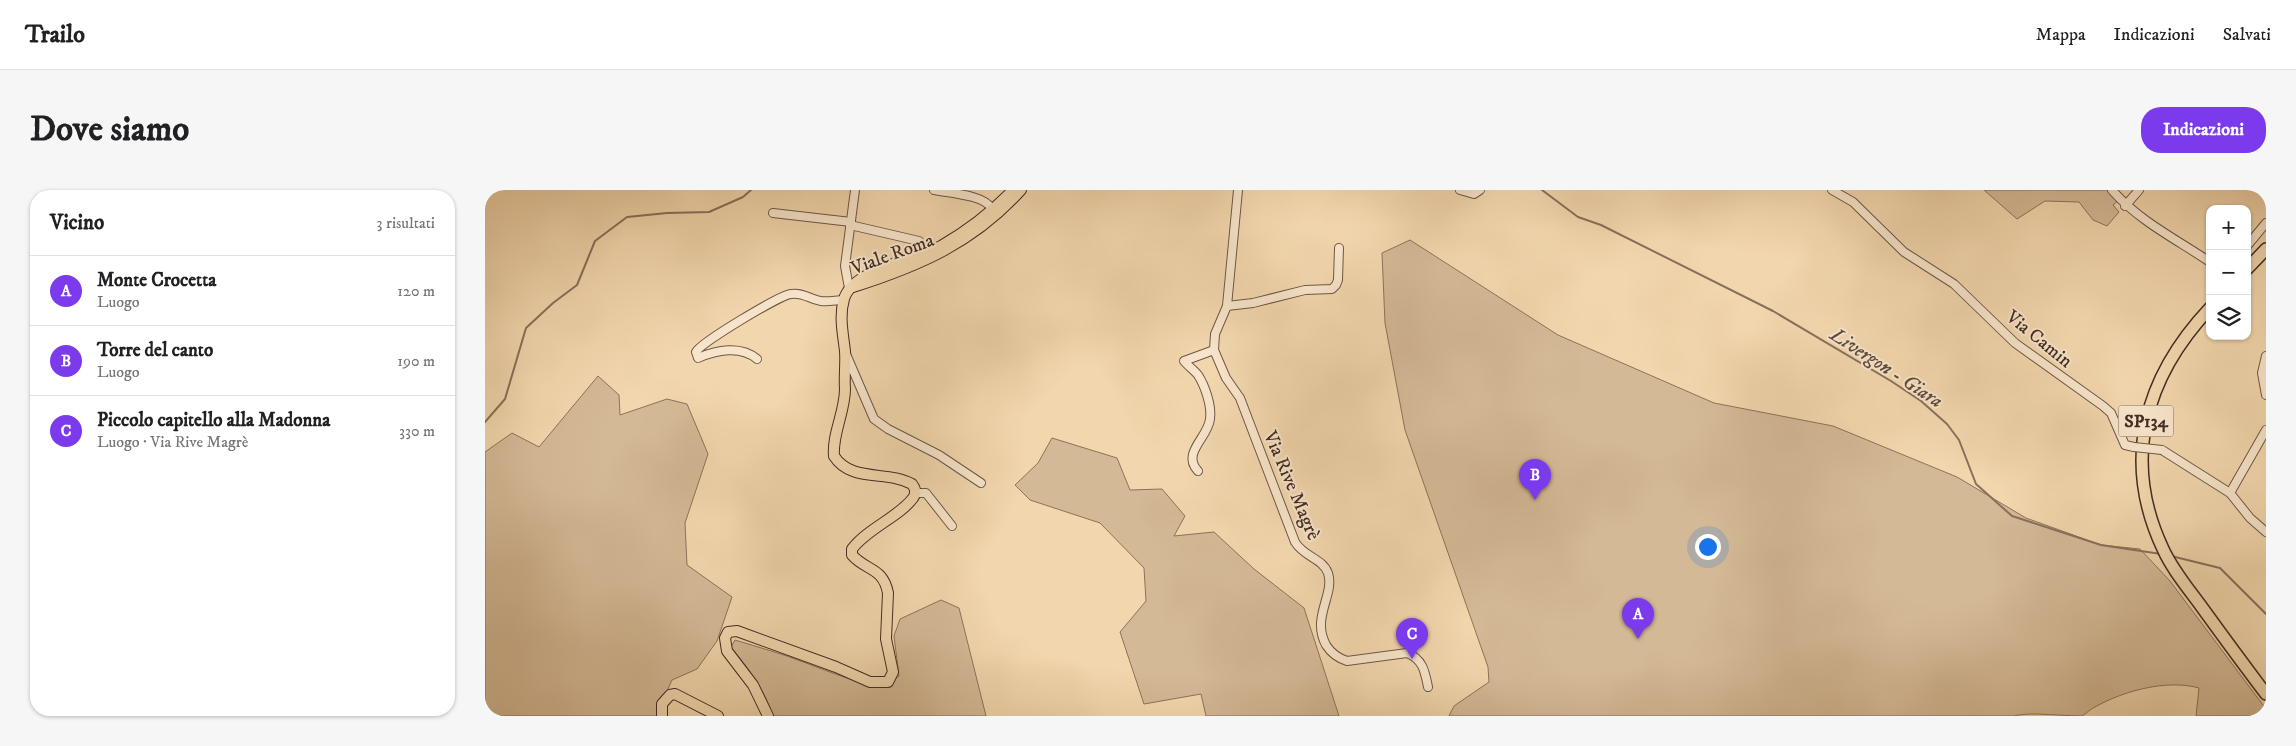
<!DOCTYPE html>
<html lang="it">
<head>
<meta charset="utf-8">
<style>
  :root { --surface:#fff; --page:#f6f6f6; --text:#202124; --muted:#757577; --line:#e0e0e0; --accent:#7c3aed }
  body { margin:0; font-family:"IM FELL DW Pica",serif; background:var(--page); color:var(--text) }
  .controls { position:absolute; right:15px; top:15px; display:grid; overflow:hidden; border-radius:10px; box-shadow:0 1px 4px #0004 }
  .controls button { width:45px; height:45px; display:grid; place-items:center; padding:0; border:0; border-bottom:1px solid var(--line); background:var(--surface); color:var(--text); font:25px sans-serif }
  .you { position:absolute; left:1222px; top:356px; width:18px; height:18px; margin:-12px; border:4px solid #fff; border-radius:50%; background:#1a73e8; box-shadow:0 0 0 8px #1a73e833 }
  .badge { display:grid; place-items:center; width:32px; height:32px; border-radius:50%; background:var(--accent); color:#fff; font-size:16px; font-weight:700 }
  .pin { position:absolute; translate:-50% -41px; filter:drop-shadow(0 1px 2px #0008) }
  .pin::after { content:''; position:absolute; top:26px; width:18px; height:15px; background:inherit; clip-path:polygon(0 0,100% 0,50% 100%) }
  .list { margin:0; padding:0; list-style:none }
  h2 { display:flex; justify-content:space-between; align-items:center; height:65px; margin:0; padding:0 20px; font-size:21px }
  h2 small { font-size:16px; font-weight:400; color:var(--muted) }
  .list li { display:grid; grid-template-columns:32px 1fr auto; gap:15px; align-items:center; box-sizing:border-box; height:70px; padding:0 20px; border-top:1px solid var(--line) }
  .list b { display:block; font-size:19px; white-space:nowrap }
  .list p { margin:0; font-size:16px; white-space:nowrap; color:var(--muted) }
  .list em { font-size:16px; font-style:normal; color:var(--muted) }
  .icon { flex:none; width:28px; height:28px; fill:none; stroke:currentColor; stroke-width:2; stroke-linecap:round; stroke-linejoin:round }
  .map { position:relative; flex:none; width:1781px; height:526px; overflow:hidden; border-radius:20px }
  header { display:flex; align-items:center; gap:30px; box-sizing:border-box; height:70px; padding:0 25px; background:var(--surface); border-bottom:1px solid var(--line) }
  header strong { font-size:24px }
  nav { display:flex; gap:28px; margin-inline-start:auto; font-size:18px }
  .intro { display:flex; align-items:center; justify-content:space-between; box-sizing:border-box; height:120px; padding:0 30px }
  h1 { margin:0; font-size:35px }
  .button { padding:12px 22px; border-radius:20px; background:var(--accent); color:#fff; font-size:18px; font-weight:700 }
  main { display:flex; gap:30px; padding:0 30px }
  aside { flex:1; background:var(--surface); border-radius:20px; box-shadow:0 1px 4px #0004 }
  .map>svg:first-child { display:block }
  .green { fill:#d4b996; stroke:#8b735c }
  .lines { fill:none; stroke-linecap:round; stroke-linejoin:round }
  .stream { stroke:#88705a; stroke-width:2 }
  .minor-casing { stroke:#6e5746; stroke-width:10 }
  .major-casing { stroke:#422d23; stroke-width:12 }
  .highway-casing { stroke:#422d23; stroke-width:14 }
  .minor { stroke:#f7e4ca; stroke-width:8 }
  .major { stroke:#f2d6ad; stroke-width:10 }
  .highway { stroke:#f2d6ad; stroke-width:11 }
  .minor-bridge-casing { stroke:#6e5746; stroke-width:10; stroke-linecap:butt }
  .minor-bridge { stroke:#f7e4ca; stroke-width:8 }
  .labels { text-anchor:middle; stroke-width:4; stroke-linejoin:round; paint-order:stroke }
  .shield { fill:#f7e4ca; stroke:#786455; stroke-width:1 }
  .shield-label { font-size:18px; font-weight:bold; fill:#422d23 }
  .street-label { font-size:19px; fill:#422d23; stroke:#f7e4ca }
  .water-label { font-size:20px; font-style:italic; fill:#5f493a; stroke:#f7e4ca }
</style>
</head>
<body>
<header>
<strong>Trailo</strong>
<nav><a>Mappa</a><a>Indicazioni</a><a>Salvati</a></nav>
</header>
<div class="intro"><h1>Dove siamo</h1><a class="button">Indicazioni</a></div>
<main>
<aside>
<h2>Vicino<small>3 risultati</small></h2>
<ul class="list">
<li><span class="badge">A</span><div><b>Monte Crocetta</b><p>Luogo</p></div><em>120 m</em></li>
<li><span class="badge">B</span><div><b>Torre del canto</b><p>Luogo</p></div><em>190 m</em></li>
<li><span class="badge">C</span><div><b>Piccolo capitello alla Madonna</b><p>Luogo · Via Rive Magrè</p></div><em>330 m</em></li>
</ul>
</aside>
<div class="map">
<svg width="1781" height="526" viewBox="0 0 1781 526">
  <rect width="100%" height="100%" fill="#f2d6ad"/>
  <filter id="stains"><feTurbulence type="fractalNoise" baseFrequency=".004" numOctaves="4"/><feColorMatrix values="0 0 0 0 .2 0 0 0 0 .09 0 0 0 0 .02 0 0 0 .5 -.17"/></filter>
  <radialGradient id="worn" r=".72"><stop offset=".6" stop-color="#630" stop-opacity="0"/><stop offset="1" stop-color="#630" stop-opacity=".3"/></radialGradient>
  <g class="green">
    <path d="M1499 0H1624L1633 11 1628 15 1634 22 1622 36 1608 30 1594 12 1560 11 1532 29Z"/>
    <path d="M925 50 1073 145 1229 213 1348 236 1472 287 1541 328 1616 355 1655 359 1685 391 1781 519V526H1711L1714 498C1682 489 1638 501 1610 517 1605 519 1601 524 1597 526 1584 526 1561 524 1547 524 1541 524 1534 525 1528 526H964L969 516 1004 492 1003 477 920 240 900 133 897 63Z"/>
    <path d="M113 186 134 205 135 225 182 209 202 214 223 264 200 333 202 375 247 407 232 451 212 479 187 490 171 526H0V262L27 243 54 257Z"/>
    <path d="M567 248 632 268 645 300 677 299 700 326 689 346 729 342 769 379 819 418 854 526H721L716 504 659 514 635 442 661 411 659 378 615 333 545 310 530 295 553 273Z"/>
    <path d="M456 410 474 418 501 526H288C279 499 264 479 246 457L250 450C273 457 298 464 321 473 347 483 372 493 400 496L414 486 409 446 415 429Z"/>
  </g>
  <g class="lines">
    <g class="stream">
      <path d="M1057 0 1093 27 1116 35 1288 121 1406 191 1436 211 1462 234 1474 250 1491 294 1527 326 1616 355 1676 364"/>
      <path d="M0 232 20 209 41 138 68 113 92 95 110 51 142 27 182 23 224 22 258 7 266 0"/>
      <path d="M1686 366 1735 378 1781 424"/>
    </g>
    <defs>
      <g id="minor">
        <path d="M449 0C465 3 500 5 507 19"/>
        <path d="M753 0 742 116 730 144 729 160 741 188 755 208 810 352C819 367 837 368 843 383 850 405 826 427 841 455 846 463 853 468 862 471L922 463C938 469 940 482 943 497"/>
        <path d="M975 0 989 4 995 0"/>
        <path d="M1347 0 1368 12 1419 62 1469 94 1530 153 1618 216 1626 223 1640 255 1649 257"/>
        <path d="M1627 0C1654 31 1691 49 1725 72"/>
        <path d="M0 4 4 0"/>
        <path d="M1640 16 1654 0"/>
        <path d="M288 23 366 32"/>
        <path d="M365 35 434 51"/>
        <path d="M1762 56 1781 33"/>
        <path d="M364 98 360 76 370 0"/>
        <path d="M742 116 768 113 820 100 847 99 851 95 853 90 854 58"/>
        <path d="M361 164 389 229 403 239 454 265 496 293"/>
        <path d="M1781 166 1777 183 1781 205"/>
        <path d="M272 169C256 155 231 160 213 168L211 162C215 153 295 105 306 104 317 102 325 109 336 111 343 112 352 110 359 110"/>
        <path d="M1677 260 1745 303 1765 328 1781 342"/>
        <path d="M713 281C696 263 723 248 725 229 727 216 720 196 713 185 709 180 703 176 699 171L729 160"/>
        <path d="M431 303H441L467 336"/>
        <path d="M1745 303 1781 240"/>
      </g>
      <g id="major">
        <path d="M368 97C434 76 488 53 536 0"/>
        <path d="M177 526V514L185 505 190 504 233 526"/>
        <path d="M283 526 268 495 242 461 240 448 243 442 252 441 351 477 385 492H403L408 482 401 449 403 403C398 377 381 381 367 365V359C383 338 414 327 428 308 432 303 430 298 427 294 403 280 366 293 349 266 347 244 360 222 360 199 359 187 361 174 360 161 358 144 354 126 359 109 368 79 430 70 456 56 482 41 507 22 528 0"/>
      </g>
      <g id="highway">
        <path d="M1762 79 1781 59"/>
        <path d="M1725 118C1660 187 1636 270 1678 359 1687 379 1702 397 1716 416 1737 445 1759 475 1781 504"/>
      </g>
    </defs>
    <use href="#minor" class="minor-casing"/>
    <use href="#major" class="major-casing"/>
    <use href="#highway" class="highway-casing"/>
    <use href="#minor" class="minor"/>
    <use href="#major" class="major"/>
    <use href="#highway" class="highway"/>
    <defs>
      <path id="minor-bridge" d="M1649 257 1677 260"/>
    </defs>
    <use href="#minor-bridge" class="minor-bridge-casing"/>
    <use href="#minor-bridge" class="minor-bridge"/>
  </g>
  <g class="labels">
    <rect class="shield" x="1633.5" y="215.5" width="55" height="31" rx="4"/>
    <g class="shield-label">
      <text x="1661" y="237">SP134</text>
    </g>
    <g class="street-label">
      <text transform="translate(407 63) rotate(-20)" y="7">Viale Roma</text>
      <text transform="translate(1555 148) rotate(39)" y="7">Via Camin</text>
      <text transform="translate(808 295) rotate(67)" y="7">Via Rive Magrè</text>
    </g>
    <g class="water-label">
      <text transform="translate(1402 177) rotate(33)" y="7">Livergon - Giara</text>
    </g>
  </g>
  <rect width="100%" height="100%" filter="url(#stains)"/>
  <rect width="100%" height="100%" fill="url(#worn)"/>
</svg>
<div class="controls">
<button>+</button>
<button>−</button>
<button><svg class="icon" aria-label="layers" viewBox="0 0 24 24"><path d="M12 4l9 5-9 5-9-5zM3 14l9 5 9-5"/></svg></button>
</div>
<div class="you"></div>
<div class="pin badge" style="left:1153px;top:449px">A</div>
<div class="pin badge" style="left:1050px;top:310px">B</div>
<div class="pin badge" style="left:927px;top:469px">C</div>
</div>
</main>
</body>
</html>
